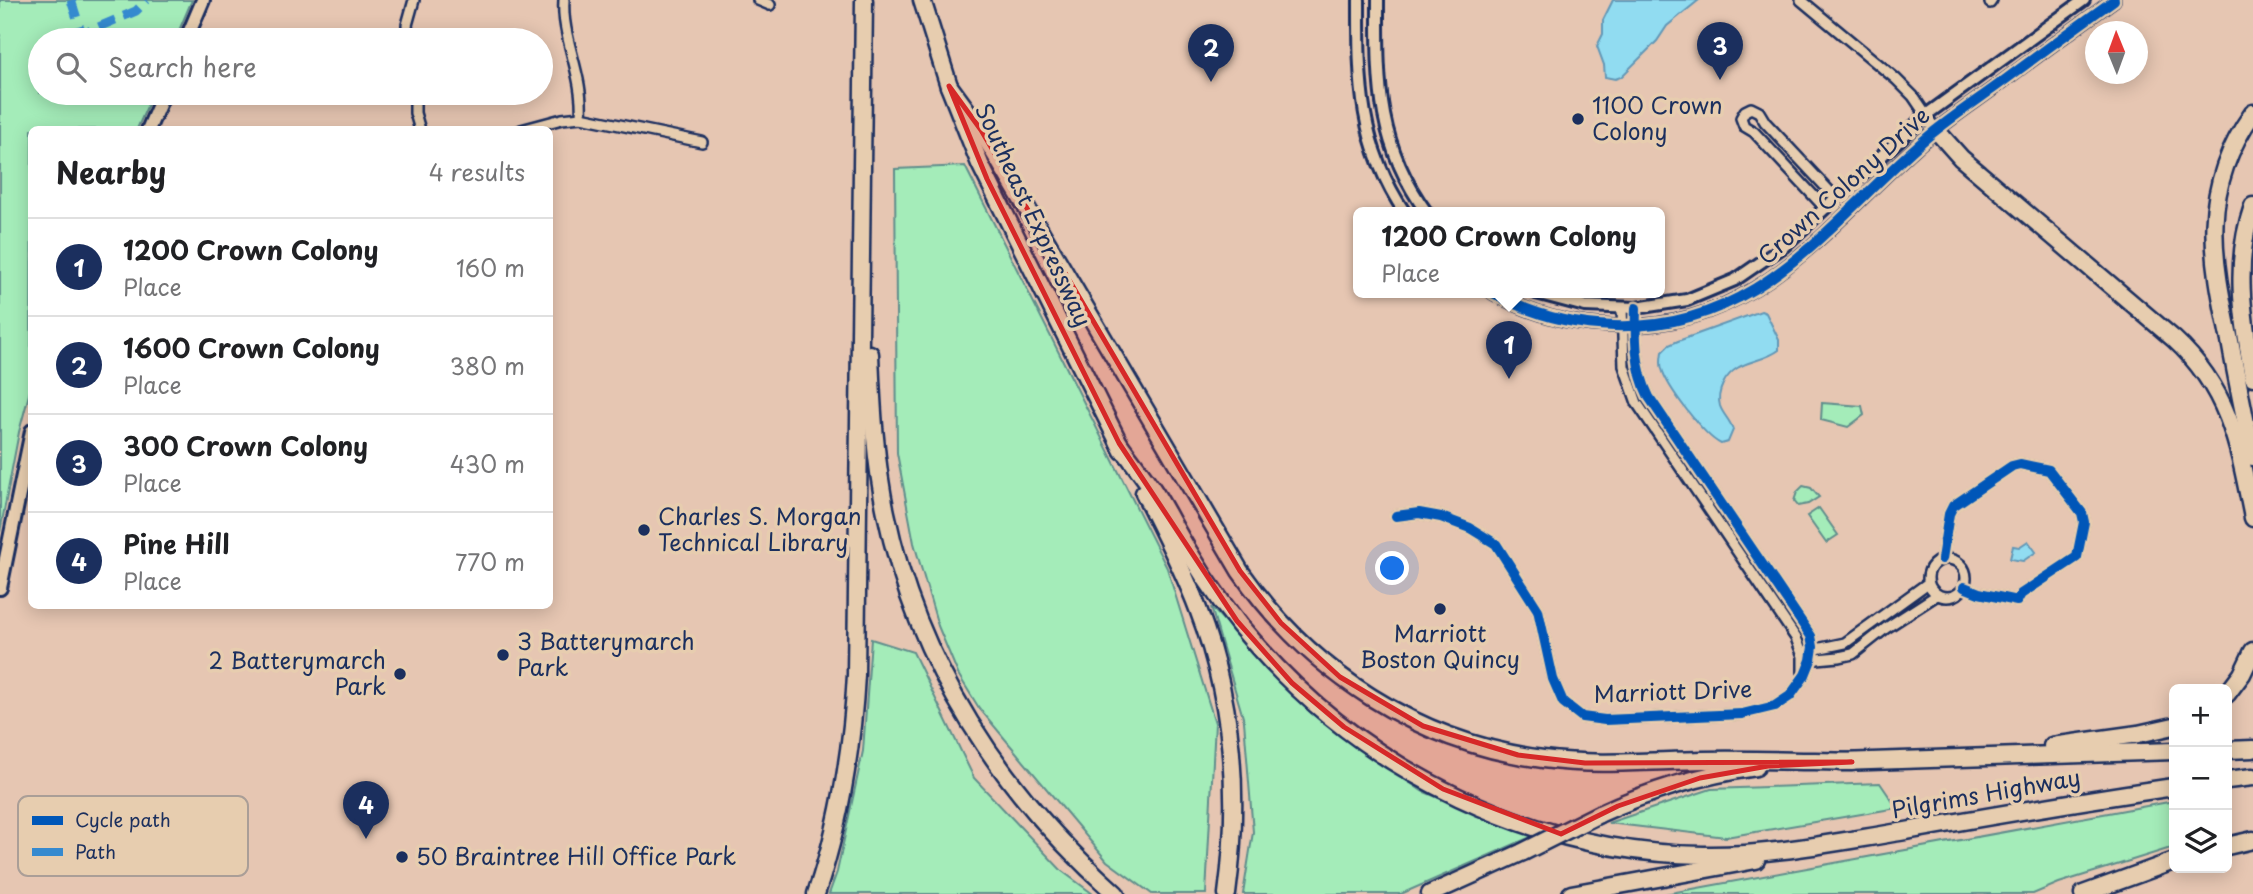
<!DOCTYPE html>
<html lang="en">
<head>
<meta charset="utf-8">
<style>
  :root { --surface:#fff; --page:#f6f6f6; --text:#202124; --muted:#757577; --line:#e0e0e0; --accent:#1b2f5e }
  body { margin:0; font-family:"Playpen Sans",sans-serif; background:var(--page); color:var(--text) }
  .controls { position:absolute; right:21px; bottom:21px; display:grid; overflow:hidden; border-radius:10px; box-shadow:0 4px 18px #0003 }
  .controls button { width:63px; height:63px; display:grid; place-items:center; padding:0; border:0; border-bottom:2px solid var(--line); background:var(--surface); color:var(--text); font:35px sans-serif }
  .compass { position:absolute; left:2085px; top:21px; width:63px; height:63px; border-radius:50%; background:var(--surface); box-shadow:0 4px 18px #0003; rotate:359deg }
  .you { position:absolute; left:1393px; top:569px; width:24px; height:24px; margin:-18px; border:5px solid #fff; border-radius:50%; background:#1a73e8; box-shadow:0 0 0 10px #1a73e833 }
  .badge { display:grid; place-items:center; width:46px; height:46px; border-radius:50%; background:var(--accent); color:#fff; font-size:23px; font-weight:700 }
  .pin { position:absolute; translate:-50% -58px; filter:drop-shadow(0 2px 4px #0008) }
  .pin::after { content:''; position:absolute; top:37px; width:24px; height:21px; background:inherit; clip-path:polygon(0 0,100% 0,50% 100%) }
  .popup { position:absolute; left:1353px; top:207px; width:312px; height:91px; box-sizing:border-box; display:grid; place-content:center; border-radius:10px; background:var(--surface); filter:drop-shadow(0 2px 5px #0005); font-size:23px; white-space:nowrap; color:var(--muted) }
  .popup b { font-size:26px; color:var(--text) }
  .popup::after { content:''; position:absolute; left:50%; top:100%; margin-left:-14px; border:14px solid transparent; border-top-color:var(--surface) }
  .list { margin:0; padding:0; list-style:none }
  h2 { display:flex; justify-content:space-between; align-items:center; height:91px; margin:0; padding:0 28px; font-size:30px }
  h2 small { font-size:23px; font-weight:400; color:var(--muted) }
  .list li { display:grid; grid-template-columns:46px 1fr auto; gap:21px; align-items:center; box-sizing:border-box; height:98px; padding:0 28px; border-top:2px solid var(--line) }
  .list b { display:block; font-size:26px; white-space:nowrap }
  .list p { margin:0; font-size:23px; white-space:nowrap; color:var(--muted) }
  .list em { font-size:23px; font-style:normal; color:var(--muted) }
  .icon { flex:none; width:38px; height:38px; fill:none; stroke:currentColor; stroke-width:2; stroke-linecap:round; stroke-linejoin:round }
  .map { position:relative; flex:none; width:2253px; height:894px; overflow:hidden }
  .search { position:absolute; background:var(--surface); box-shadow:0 4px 18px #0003; left:28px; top:28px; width:525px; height:77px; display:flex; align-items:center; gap:18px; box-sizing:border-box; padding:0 24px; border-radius:38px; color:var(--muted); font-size:26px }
  .panel { position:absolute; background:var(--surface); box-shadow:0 4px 18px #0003; left:28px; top:126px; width:525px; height:483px; border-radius:10px }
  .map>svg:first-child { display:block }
  .green { fill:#a4ecb9; stroke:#608e8c; stroke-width:2 }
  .water { fill:#91dcf1; stroke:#6297b6; stroke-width:2 }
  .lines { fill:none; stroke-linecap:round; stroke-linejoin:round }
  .minor-casing { stroke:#1b2f5e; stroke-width:14 }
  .tertiary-casing { stroke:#1b2f5e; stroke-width:16 }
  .secondary-casing { stroke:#1b2f5e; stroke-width:18 }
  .motorway-casing { stroke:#1b2f5e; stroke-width:21 }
  .minor { stroke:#e7cdaf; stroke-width:9 }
  .tertiary { stroke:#e7cdaf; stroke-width:10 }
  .secondary { stroke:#e7cdaf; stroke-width:12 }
  .motorway { stroke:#e7cdaf; stroke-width:16 }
  .motorway-bridge-casing { stroke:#1b2f5e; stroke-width:21; stroke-linecap:butt }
  .motorway-bridge { stroke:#e7cdaf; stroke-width:16 }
  .quiet { stroke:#368acf; stroke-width:9; stroke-dasharray:18 9; stroke-linecap:butt }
  .cycleway-casing { stroke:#e7cdaf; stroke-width:15 }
  .cycleway { stroke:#0057b8; stroke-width:10 }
  .marked { fill:#d62828; fill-opacity:0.2; stroke:#d62828; stroke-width:5; stroke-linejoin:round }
  .poi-dot { fill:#1b2f5e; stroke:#e7cdaf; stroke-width:2.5 }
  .labels { text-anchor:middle; stroke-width:7; stroke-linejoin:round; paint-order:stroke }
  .poi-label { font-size:23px; fill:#1b2f5e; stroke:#e7cdaf; text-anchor:start }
  .street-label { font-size:23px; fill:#1b2f5e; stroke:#e7cdaf }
  .key { fill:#e7cdaf; stroke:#aa9e97; stroke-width:2 }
  .key-label { font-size:19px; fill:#1b2f5e }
</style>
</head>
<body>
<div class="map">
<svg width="2253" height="894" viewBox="0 0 2253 894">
  <rect width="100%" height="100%" fill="#e6c6b2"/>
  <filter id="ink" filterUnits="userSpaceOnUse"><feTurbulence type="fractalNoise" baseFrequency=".0143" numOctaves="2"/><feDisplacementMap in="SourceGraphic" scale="14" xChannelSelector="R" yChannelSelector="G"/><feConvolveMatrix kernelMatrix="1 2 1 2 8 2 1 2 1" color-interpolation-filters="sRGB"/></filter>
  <g filter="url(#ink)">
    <g class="green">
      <path d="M0 0H192L175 40H40V93H153L137 129 32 130 31 387 19 432 0 532Z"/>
      <path d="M965 166 1167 568 1215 723 1206 894H1152L1107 861 979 708 958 674 938 626 914 543 897 453 895 169Z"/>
      <path d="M1822 403 1862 406 1864 415 1848 427 1821 420Z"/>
      <path d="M1803 486 1811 488 1819 497 1808 504 1798 506 1794 501 1797 492Z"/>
      <path d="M1819 508 1838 535 1826 543 1807 516Z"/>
      <path d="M1211 607 1311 713 1422 791 1533 836 1401 894H1243L1253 832 1244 721Z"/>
      <path d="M871 639 913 652 974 778 1062 871 1093 894H829L837 872 863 751Z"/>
      <path d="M1880 783 1897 808 1726 837 1608 823 1711 789Z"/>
      <path d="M2174 801V847L2059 883 2033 894H1665Z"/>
    </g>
    <g class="water">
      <path d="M1613 0H1699L1667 26 1657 41 1621 77 1615 79 1605 77 1604 65 1597 46 1603 34V20Z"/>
      <path d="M1761 311 1766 313 1779 340V350C1761 364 1735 359 1723 384 1720 390 1718 399 1720 406 1723 415 1731 421 1733 430L1728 442 1721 444C1704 436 1667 387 1662 369 1660 363 1661 358 1662 352L1669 345 1678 341Z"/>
      <path d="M2028 541 2036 552 2023 561 2010 559 2013 546 2019 547Z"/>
    </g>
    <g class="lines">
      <defs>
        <g id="minor">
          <path d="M564 0C561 38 584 74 581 117"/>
          <path d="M758 0 770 5"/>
          <path d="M1801 0 1896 79 1913 96 1936 130"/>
          <path d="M1990 3 1992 0"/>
          <path d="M409 40 407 25 414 0"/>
          <path d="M415 93V113L420 130"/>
          <path d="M521 130 562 119 581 117 702 142"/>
          <path d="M1825 208 1754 132 1744 126 1741 118 1745 111 1751 108 1759 112 1765 122 1836 198"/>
          <path d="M1622 308 1624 366 1637 403 1796 638 1803 656V673"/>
          <path d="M1396 516 1419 513 1441 517 1470 528 1496 544 1538 610 1553 679 1563 702 1582 717 1605 720 1742 714 1775 706 1790 696 1805 675 1811 660 1813 647 1811 636 1649 397C1635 369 1635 338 1636 308"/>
          <circle cx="1947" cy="578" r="19"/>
          <path d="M1942 559 1949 514 1953 506 2012 466 2020 464 2049 470 2082 513 2084 522 2077 557 2021 594 2017 601 1979 593 1964 587"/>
          <path d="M1807 651 1845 643 1928 583"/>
          <path d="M1806 660 1839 657 1853 654 1886 628 1937 595"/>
        </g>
        <g id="tertiary">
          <path d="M1359 0C1359 80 1358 143 1405 213"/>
          <path d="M1378 0C1378 82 1376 143 1427 213"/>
          <path d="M1493 293C1530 314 1572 325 1614 326 1762 331 1830 219 1930 135 1952 117 1976 101 1998 85 2037 56 2075 28 2114 0"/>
          <path d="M1536 293 1585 306 1636 308 1687 300 1735 280 1783 247 1926 115 2084 0"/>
        </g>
        <g id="secondary">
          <path d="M186 40 203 0"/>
          <path d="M148 130 164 93"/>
          <path d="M0 588 32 431"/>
        </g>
        <g id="motorway">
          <path d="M922 0 949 86 980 164 1123 451"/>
          <path d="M949 86 981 130 1240 571C1311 673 1418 743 1543 759 1596 766 1649 761 1703 760 1752 759 1802 761 1852 762"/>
          <path d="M2253 113C2199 189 2212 256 2230 341 2237 380 2245 419 2253 457"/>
          <path d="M1936 130 1961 158 2174 339C2230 390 2239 447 2253 518"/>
          <path d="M2253 206C2233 264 2243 318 2253 377"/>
          <path d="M870 354C872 407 875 461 886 513 917 664 1002 793 1116 894"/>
          <path d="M1119 443C1131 460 1144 476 1155 493 1167 512 1177 533 1189 552 1209 586 1232 618 1258 647 1368 772 1536 854 1704 855 1769 856 1836 842 1900 832 1991 816 2083 800 2174 787"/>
          <path d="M1144 493C1163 531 1183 569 1198 609 1233 700 1240 798 1227 894"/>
          <path d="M2227 694 2242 674 2253 651"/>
          <path d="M2052 746 2138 734 2174 726"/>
          <path d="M2227 750 2253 749"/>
          <path d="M1841 762 2174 751"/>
          <path d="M2227 780 2253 777"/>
          <path d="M1599 814C1649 791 1701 775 1756 767"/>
          <path d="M2227 846 2253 840"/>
          <path d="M816 894C840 823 852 749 856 675L864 0"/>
          <path d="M1430 894 1523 852"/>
          <path d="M1571 894 1756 860"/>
          <path d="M2083 894 2174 861"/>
        </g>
      </defs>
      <use href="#minor" class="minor-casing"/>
      <use href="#tertiary" class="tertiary-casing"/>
      <use href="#secondary" class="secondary-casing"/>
      <use href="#motorway" class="motorway-casing"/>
      <use href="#minor" class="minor"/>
      <use href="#tertiary" class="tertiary"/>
      <use href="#secondary" class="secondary"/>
      <use href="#motorway" class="motorway"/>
      <defs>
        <path id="motorway-bridge" d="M1523 852 1599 814"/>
      </defs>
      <use href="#motorway-bridge" class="motorway-bridge-casing"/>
      <use href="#motorway-bridge" class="motorway-bridge"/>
      <path class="quiet" d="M71 0 82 34 136 11 147 0"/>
      <defs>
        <g id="cycleway">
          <path d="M1493 293C1530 314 1572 325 1614 326 1762 331 1830 219 1930 135 1952 117 1976 101 1998 85 2037 56 2075 28 2114 0"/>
          <path d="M1396 516 1419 513 1441 517 1470 528 1496 544 1538 610 1553 679 1563 702 1582 717 1605 720 1742 714 1775 706 1790 696 1805 675 1811 660 1813 647 1811 636 1649 397C1635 369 1635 338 1636 308"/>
          <path d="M1942 559 1949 514 1953 506 2012 466 2020 464 2049 470 2082 513 2084 522 2077 557 2021 594 2017 601 1979 593 1964 587"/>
        </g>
      </defs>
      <use href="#cycleway" class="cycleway-casing"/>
      <use href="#cycleway" class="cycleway"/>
    </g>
  </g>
  <path class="marked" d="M949 86 981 130 1240 571 1281 623 1340 677 1423 726 1518 755 1585 763 1852 762 1768 766 1700 778 1618 806 1561 834 1443 789 1344 727 1292 683 1237 621 1119 443 987 179Z"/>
  <g class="poi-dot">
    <circle cx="1578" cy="119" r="7"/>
    <circle cx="644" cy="530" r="7"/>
    <circle cx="1440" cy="609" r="7"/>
    <circle cx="503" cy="655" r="7"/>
    <circle cx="400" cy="674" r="7"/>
    <circle cx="402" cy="857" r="7"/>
  </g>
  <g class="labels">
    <g class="poi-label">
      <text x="1592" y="114">1100 Crown<tspan x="1592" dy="26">Colony</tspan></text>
      <text x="658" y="525">Charles S. Morgan<tspan x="658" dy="26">Technical Library</tspan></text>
      <text x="1440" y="642" text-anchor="middle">Marriott<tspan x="1440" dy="26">Boston Quincy</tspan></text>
      <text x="517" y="650">3 Batterymarch<tspan x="517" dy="26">Park</tspan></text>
      <text x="386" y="669" text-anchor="end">2 Batterymarch<tspan x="386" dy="26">Park</tspan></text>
      <text x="416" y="865">50 Braintree Hill Office Park</text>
    </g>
    <g class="street-label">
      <text transform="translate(1844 186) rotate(-42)" y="8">Crown Colony Drive</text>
      <text transform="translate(1033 215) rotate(65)" y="8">Southeast Expressway</text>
      <text transform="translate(1673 692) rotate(-2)" y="8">Marriott Drive</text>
      <text transform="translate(1986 794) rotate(-10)" y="8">Pilgrims Highway</text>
    </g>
  </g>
  <rect x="18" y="796" width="230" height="80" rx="10" class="key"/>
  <rect x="32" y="816" width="31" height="9" fill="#0057b8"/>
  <rect x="32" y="848" width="31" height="8" fill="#368acf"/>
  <g class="key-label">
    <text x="75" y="827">Cycle path</text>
    <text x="75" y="859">Path</text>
  </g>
</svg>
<div class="controls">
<button>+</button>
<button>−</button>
<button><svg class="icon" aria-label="layers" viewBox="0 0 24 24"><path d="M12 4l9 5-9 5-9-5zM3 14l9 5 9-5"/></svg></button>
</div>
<svg class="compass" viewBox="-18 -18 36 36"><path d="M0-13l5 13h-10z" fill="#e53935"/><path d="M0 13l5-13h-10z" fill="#757577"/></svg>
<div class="you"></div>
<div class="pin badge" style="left:1509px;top:379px">1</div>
<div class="popup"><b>1200 Crown Colony</b>Place</div>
<div class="pin badge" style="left:1211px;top:82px">2</div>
<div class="pin badge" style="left:1720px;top:80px">3</div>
<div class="pin badge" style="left:366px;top:839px">4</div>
<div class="search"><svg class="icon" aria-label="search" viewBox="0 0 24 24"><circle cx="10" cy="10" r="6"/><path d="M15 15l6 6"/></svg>Search here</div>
<section class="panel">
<h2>Nearby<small>4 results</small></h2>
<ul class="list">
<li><span class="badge">1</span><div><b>1200 Crown Colony</b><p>Place</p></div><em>160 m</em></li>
<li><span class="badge">2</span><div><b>1600 Crown Colony</b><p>Place</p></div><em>380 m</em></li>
<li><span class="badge">3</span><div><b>300 Crown Colony</b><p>Place</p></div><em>430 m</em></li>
<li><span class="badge">4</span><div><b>Pine Hill</b><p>Place</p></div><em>770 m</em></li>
</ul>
</section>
</div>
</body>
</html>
